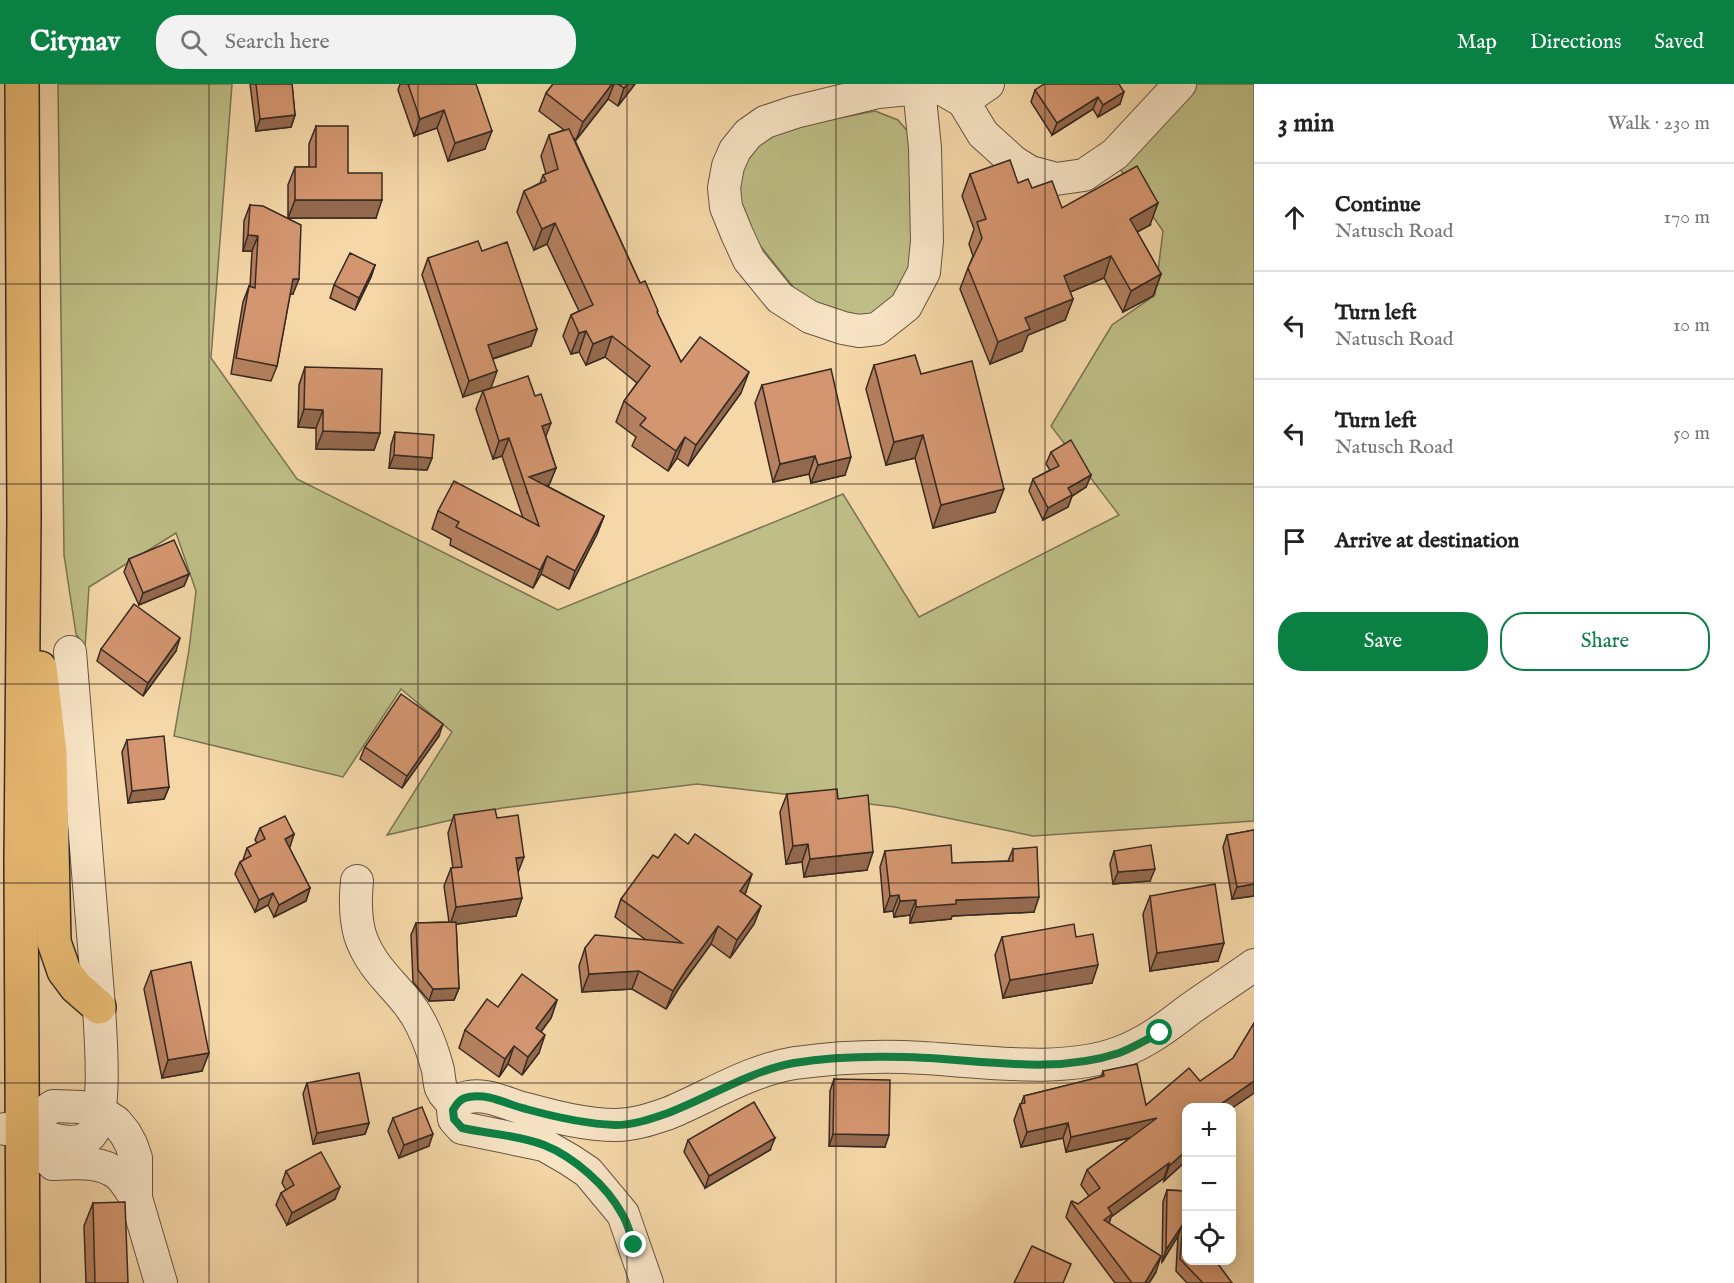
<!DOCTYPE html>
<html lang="en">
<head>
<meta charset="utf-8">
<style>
  :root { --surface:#fff; --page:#f2f2f2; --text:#222; --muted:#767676; --line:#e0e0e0; --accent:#0b8043 }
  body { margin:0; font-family:"IM FELL English",serif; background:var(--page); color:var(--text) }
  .controls { position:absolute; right:18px; bottom:18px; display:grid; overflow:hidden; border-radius:12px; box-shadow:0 3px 15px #0003 }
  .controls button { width:54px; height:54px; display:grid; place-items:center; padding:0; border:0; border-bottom:2px solid var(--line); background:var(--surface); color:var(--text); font:30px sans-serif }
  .stop { position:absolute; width:18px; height:18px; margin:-14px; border:4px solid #0b8043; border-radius:50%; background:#fff }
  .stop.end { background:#0b8043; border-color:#fff; box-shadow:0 2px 6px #0008 }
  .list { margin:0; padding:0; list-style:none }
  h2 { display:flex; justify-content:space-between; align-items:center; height:78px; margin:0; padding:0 24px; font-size:26px }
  h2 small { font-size:20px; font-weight:400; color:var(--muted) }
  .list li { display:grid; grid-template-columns:39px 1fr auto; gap:18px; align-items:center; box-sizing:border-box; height:108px; padding:0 24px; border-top:2px solid var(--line) }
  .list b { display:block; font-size:22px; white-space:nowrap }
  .list p { margin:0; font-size:20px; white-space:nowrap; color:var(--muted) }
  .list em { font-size:20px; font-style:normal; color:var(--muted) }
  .actions { display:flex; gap:12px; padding:18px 24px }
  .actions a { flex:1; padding:14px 0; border:2px solid var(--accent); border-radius:24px; text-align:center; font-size:21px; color:var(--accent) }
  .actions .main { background:var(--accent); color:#fff }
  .icon { flex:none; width:33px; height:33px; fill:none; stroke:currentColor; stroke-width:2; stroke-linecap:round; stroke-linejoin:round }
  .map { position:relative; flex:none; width:1254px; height:1199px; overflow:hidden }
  header { display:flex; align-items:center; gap:36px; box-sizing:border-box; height:84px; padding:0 30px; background:var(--accent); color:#fff }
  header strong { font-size:28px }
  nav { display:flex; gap:33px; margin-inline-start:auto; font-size:21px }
  .search { width:420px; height:54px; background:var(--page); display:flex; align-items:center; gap:15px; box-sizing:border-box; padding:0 21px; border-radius:24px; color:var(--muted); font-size:22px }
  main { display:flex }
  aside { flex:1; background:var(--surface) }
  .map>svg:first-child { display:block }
  .green { fill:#bebe86; stroke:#7a7454; stroke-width:1.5 }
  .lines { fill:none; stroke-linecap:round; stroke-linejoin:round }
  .minor-casing { stroke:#654; stroke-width:34 }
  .trunk-casing { stroke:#372a22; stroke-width:36 }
  .minor { stroke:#f8e5c6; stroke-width:32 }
  .trunk { stroke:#eabc74; stroke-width:33 }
  .wall { fill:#b68160; stroke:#372a22; stroke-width:1.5 }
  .shaded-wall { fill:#94694e; stroke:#372a22; stroke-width:1.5 }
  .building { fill:#d49670; stroke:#372a22; stroke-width:1.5 }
  .route { stroke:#0b8043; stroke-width:8 }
  .grid { fill:none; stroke:#372a22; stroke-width:1.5; stroke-opacity:0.55 }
</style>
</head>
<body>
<header>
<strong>Citynav</strong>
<div class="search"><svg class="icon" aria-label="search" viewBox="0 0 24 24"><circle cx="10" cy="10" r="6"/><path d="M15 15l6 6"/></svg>Search here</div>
<nav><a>Map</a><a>Directions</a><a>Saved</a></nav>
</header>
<main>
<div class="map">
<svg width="1254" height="1199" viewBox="0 0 1254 1199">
  <rect width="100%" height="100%" fill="#f5d7a8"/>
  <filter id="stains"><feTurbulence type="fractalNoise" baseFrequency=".00333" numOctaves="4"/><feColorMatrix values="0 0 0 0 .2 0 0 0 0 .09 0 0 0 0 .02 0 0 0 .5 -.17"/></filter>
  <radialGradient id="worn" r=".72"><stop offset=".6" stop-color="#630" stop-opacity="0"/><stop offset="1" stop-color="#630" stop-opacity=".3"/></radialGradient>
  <g class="green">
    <path d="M58 0H232L211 274 297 395 558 526 843 410 919 533 1119 431 1051 342 1112 241 1155 211 1163 147 1120 85 1192 0H1254V737L1033 752 895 723 697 700 502 724 387 751 452 648 401 605 343 693 174 652 189 566 196 507 176 449 89 503 85 564 76 550 64 471Z"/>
    <path d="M875 27 898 36 909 49 916 156 907 198 878 231 836 232 809 223 746 144 739 123 740 83 756 61 788 44Z"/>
  </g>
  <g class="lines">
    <defs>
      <g id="minor">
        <path d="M919 4 925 64 927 157 924 188 906 222 877 245 859 247 843 244 810 233 780 214 749 176 737 150 726 123 724 104 728 82 735 66 748 50 765 38 795 28 878 8 919 4 942 5 963 17 988 0"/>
        <path d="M963 17 983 50 1014 78 1030 88 1056 95 1084 91 1115 70 1180 0"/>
        <path d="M357 797C355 816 355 833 360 851 373 891 406 907 422 942 429 956 434 971 438 986 439 992 439 998 441 1004 444 1011 450 1017 457 1020"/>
        <path d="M5 1045H21L53 1022 81 1023 101 1028 116 1038 125 1049 131 1060 136 1074V1114L161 1199"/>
        <path d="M21 1045C38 1051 72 1065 88 1053 109 1039 100 948 99 923L70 568"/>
        <path d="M22 1046 53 1080C75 1079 101 1076 119 1091 126 1098 131 1107 136 1114"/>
        <path d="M647 1199 623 1130 588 1088 570 1076 544 1061 462 1044 454 1035 453 1026C457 1019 461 1014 469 1013 489 1009 508 1021 526 1025 555 1033 586 1041 616 1041 635 1041 651 1035 669 1029 710 1012 750 986 795 979 831 974 868 972 904 973 970 975 1059 992 1121 968 1147 958 1168 942 1190 925 1211 910 1233 896 1254 881"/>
      </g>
      <g id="trunk">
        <path d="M22 0 24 433 21 778 23 1199"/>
        <path d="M40 584 50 669 54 858 64 887 76 903 99 923"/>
      </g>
    </defs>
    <use href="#minor" class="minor-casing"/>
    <use href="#trunk" class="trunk-casing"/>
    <use href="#minor" class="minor"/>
    <use href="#trunk" class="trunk"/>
  </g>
  <g class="wall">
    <path d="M250 0H292L295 31 291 43 256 47Z"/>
    <path d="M400 0H476L485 65 448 77 437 44 414 52 398 6Z"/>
    <path d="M552 0H635L618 22 608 15 576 56 574 54 640 199 658 230 681 278 741 309 688 382 677 374 668 387 632 362 636 353 616 338 624 317 637 299 605 273 586 281 579 268 571 270 563 252 571 231 579 227 547 160 534 166 517 128 524 107 540 99 543 91 546 90 541 72 549 51 564 46 539 27 546 9 553 0Z"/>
    <path d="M1119 0 1120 20 1098 33 1093 25 1052 51 1031 18 1035 6Z"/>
    <path d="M316 42 348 89 376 134H288V101L295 83H309V60Z"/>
    <path d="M970 90 1018 99 1032 104 1062 124 1150 141 1137 148 1161 190 1153 212 1123 228 1104 194 1070 208 1073 215 1065 236 1028 251 1022 267 990 280 960 205 968 184 973 172 969 160 974 145 962 112Z"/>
    <path d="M250 121 293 210H290L277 282 271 297 231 290 243 218 249 202 250 203 252 167H243L244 137Z"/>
    <path d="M482 167 537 245 531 262 493 275 463 313 422 191 428 174Z"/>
    <path d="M375 181 371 193 355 226 330 214 334 201Z"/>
    <path d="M874 281 921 290 995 428 933 444 915 374 886 381 866 305Z"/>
    <path d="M305 283 380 349 374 366 316 365V344L298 343 299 301Z"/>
    <path d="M762 301 845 391 811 399 809 390 773 398 755 319Z"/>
    <path d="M483 307 546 353 556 384 549 401 547 402 604 432 597 450 569 505 541 490 533 504 450 461 451 455 432 445 438 427 523 434 502 372 493 375 476 325Z"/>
    <path d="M395 348 432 374 427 386 389 384 391 361Z"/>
    <path d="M1051 368 1091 391 1086 403 1072 412 1068 423 1043 436 1029 407 1033 395 1050 386 1046 380Z"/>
    <path d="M129 475 189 490 184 502 139 521 124 488Z"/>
    <path d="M101 565 176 567 143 612 97 577Z"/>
    <path d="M439 652 402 704 360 675 365 663Z"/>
    <path d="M127 656 169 703 164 715 128 719 122 668Z"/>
    <path d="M787 710 838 715 867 786 804 793 802 778 786 780 780 728Z"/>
    <path d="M454 731 497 734 518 788 516 832 456 840 459 904 454 916 429 917 413 898 411 851 416 839 449 838 444 802 451 784H453L448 749Z"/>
    <path d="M260 744 294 750 289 763 310 804 306 817 274 833 268 821 255 828 235 790 240 778 243 776 247 764 257 759 255 756Z"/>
    <path d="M1254 746V812L1232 815 1223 763 1227 751Z"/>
    <path d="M1013 765 1034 828 952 832 951 835 910 839V831L894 833 893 827 884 828 880 783 885 767 952 779 1008 777Z"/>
    <path d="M1114 767 1150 797 1113 800 1110 780Z"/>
    <path d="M658 774 746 808 744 810 761 822 754 840 730 874 711 860 679 904 666 925 632 905 582 908 579 882 585 864 646 856 615 833 621 815Z"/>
    <path d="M1150 812 1218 877 1150 887 1143 830Z"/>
    <path d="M1002 853H1076L1092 899 1003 914 995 871Z"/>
    <path d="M151 887 202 987 162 994 144 905Z"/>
    <path d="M557 916 551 934 541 948 539 969 522 991 508 980 499 993 459 964 465 946 498 923Z"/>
    <path d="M1103 987 1146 1021 1200 997 1254 1009 1186 1023V1077L1164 1097V1094L1111 1133 1109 1139 1156 1188 1149 1199H1115L1066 1133 1071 1118 1078 1120 1089 1112 1081 1101 1087 1086 1130 1054 1066 1068 1063 1054 1021 1063 1014 1036 1020 1020H1021L1024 1012 1101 993Z"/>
    <path d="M834 995 885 1063 829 1062 830 1007Z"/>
    <path d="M307 999 369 1039 365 1050 313 1060 303 1010Z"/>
    <path d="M393 1034 429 1062 399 1074 388 1047Z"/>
    <path d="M688 1056 770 1066 705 1104 684 1068Z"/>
    <path d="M286 1087 335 1115 287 1141 276 1121 281 1109 286 1106 282 1099Z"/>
    <path d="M1167 1106 1186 1107V1138L1232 1199H1187L1176 1187 1178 1152 1162 1178 1163 1118Z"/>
    <path d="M93 1119 128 1199H86L84 1142Z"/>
  </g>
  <g class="shaded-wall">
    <path d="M612 0H614L608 15 576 56 583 38Z"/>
    <path d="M628 0H635L618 22 624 4Z"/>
    <path d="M1124 8 1120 20 1098 33 1103 21Z"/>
    <path d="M1098 13 1093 25 1052 51 1057 39Z"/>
    <path d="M444 26 437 44 414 52 420 35Z"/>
    <path d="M295 31 291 43 256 47 260 35Z"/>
    <path d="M492 47 485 65 448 77 455 59Z"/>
    <path d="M295 116H382L376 134H288Z"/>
    <path d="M1158 119 1150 141 1122 156 1130 135Z"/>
    <path d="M555 139 547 160 534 166 542 145Z"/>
    <path d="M248 151 258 152 252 167H243Z"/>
    <path d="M1111 172 1104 194 1056 214 1064 192Z"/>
    <path d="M375 181 371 193 355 226 359 214Z"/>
    <path d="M1161 190 1153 212 1123 228 1131 207Z"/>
    <path d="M293 195H299L293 210H288Z"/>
    <path d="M1073 215 1065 236 1028 251 1022 267 990 280 998 258 1025 234Z"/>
    <path d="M537 245 531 262 482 278 488 261Z"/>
    <path d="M586 247 579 268 571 270 579 249Z"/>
    <path d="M612 252 605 273 586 281 593 260Z"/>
    <path d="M497 287 491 304 463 313 469 297Z"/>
    <path d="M749 288 741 309 688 382 696 361Z"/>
    <path d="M304 325 323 326 316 344 298 343Z"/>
    <path d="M551 339 544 357 542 342Z"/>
    <path d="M323 347 380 349 374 366 316 365Z"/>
    <path d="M923 351 915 374 886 381 894 358Z"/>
    <path d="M685 353 677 374 668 387 676 367Z"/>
    <path d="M509 354 502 372 493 375 499 357Z"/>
    <path d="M394 371 432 374 427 386 389 384Z"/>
    <path d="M815 372 809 390 773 398 780 380Z"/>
    <path d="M851 373 845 391 811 399 818 381Z"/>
    <path d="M556 384 549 401 527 409 529 393Z"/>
    <path d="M1091 391 1086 403 1072 412 1068 423 1043 436 1048 424 1068 404Z"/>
    <path d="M1004 405 995 428 933 444 941 421Z"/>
    <path d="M604 432 597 450 569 505 575 487Z"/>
    <path d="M547 472 541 490 533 504 540 486Z"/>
    <path d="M189 490 184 502 139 521 143 509Z"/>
    <path d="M180 554 176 567 143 612 148 599Z"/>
    <path d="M443 640 439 652 402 704 407 692Z"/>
    <path d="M169 703 164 715 128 719 132 707Z"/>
    <path d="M294 750 290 763 281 767 285 755Z"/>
    <path d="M808 760 802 778 786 780 793 762Z"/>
    <path d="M873 768 867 786 804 793 810 775Z"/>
    <path d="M524 773 517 791 516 774Z"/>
    <path d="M1155 785 1150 797 1113 800 1118 788Z"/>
    <path d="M752 790 746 808 734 825 740 807Z"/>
    <path d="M1254 800V812L1232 815 1237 803Z"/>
    <path d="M310 804 306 817 274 833 279 821Z"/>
    <path d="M273 809 268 821 255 828 259 816Z"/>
    <path d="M899 811 893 827 884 828 890 812Z"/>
    <path d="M1039 813 1034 828 952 832 951 835 910 839 916 823 956 816Z"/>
    <path d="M522 814 516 832 450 841 456 823Z"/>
    <path d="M916 816 910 831 894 833 900 817Z"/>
    <path d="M761 822 754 840 730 874 737 856Z"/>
    <path d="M718 842 711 860 679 904 666 925 673 907 686 886Z"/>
    <path d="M1224 859 1218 877 1150 887 1157 869Z"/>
    <path d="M1098 881 1092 899 1003 914 1010 896Z"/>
    <path d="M639 887 632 905 582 908 589 890Z"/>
    <path d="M459 904 454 916 429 917 433 905Z"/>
    <path d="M557 916 551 934 530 962 536 944Z"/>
    <path d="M545 951 539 969 522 991 528 973Z"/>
    <path d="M514 962 508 980 499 993 505 975Z"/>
    <path d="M209 969 202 987 162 994 168 976Z"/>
    <path d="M1254 997V1009L1232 1024V1023H1219L1221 1020Z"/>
    <path d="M1157 1034 1151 1049 1066 1068 1071 1053Z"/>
    <path d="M369 1039 365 1050 313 1060 317 1049Z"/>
    <path d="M1068 1039 1063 1054 1021 1063 1027 1048Z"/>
    <path d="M433 1050 429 1062 399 1074 404 1061Z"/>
    <path d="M833 1050 889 1051 885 1063 829 1062Z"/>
    <path d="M775 1054 770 1066 705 1104 709 1092Z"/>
    <path d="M1186 1067V1077L1164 1097 1169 1082Z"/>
    <path d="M1169 1079 1164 1094 1111 1133 1107 1145 1098 1152 1108 1124Z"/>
    <path d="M340 1103 335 1115 287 1141 292 1129Z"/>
    <path d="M1183 1140 1178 1152 1162 1178 1166 1166Z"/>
    <path d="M1161 1172 1156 1188 1149 1199H1145Z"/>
  </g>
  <g class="building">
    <path d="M256 0H292L295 31 260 35Z"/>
    <path d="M408 0H476L492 47 455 59 444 26 420 35Z"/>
    <path d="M553 0H612L583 38 546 9Z"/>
    <path d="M618 0H628L624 4Z"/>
    <path d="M1044 0H1119L1124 8 1103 21 1098 13 1057 39 1035 6Z"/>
    <path d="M316 42H348V89H382V116H295V83H316Z"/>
    <path d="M569 45 640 199 645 197 658 227 657 228 681 278 700 253 749 288 696 361 685 353 676 367 640 341 646 334 624 317 650 282 612 252 593 260 586 247 579 249 571 231 593 221 555 139 542 145 524 107 546 97 543 91 558 85 549 51Z"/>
    <path d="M1010 76 1018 99 1028 95 1032 104 1052 97 1062 124 1137 82 1158 119 1130 135 1161 190 1131 207 1111 172 1064 192 1073 215 1025 234 1030 245 998 258 968 184 982 154 977 138 986 135 970 90Z"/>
    <path d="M250 121 263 122 301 141 299 195H293L277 282 236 274 249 202 255 204 258 152 248 151Z"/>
    <path d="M478 157 482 167 507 158 537 245 488 261 497 287 469 297 428 174Z"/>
    <path d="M350 169 375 181 359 214 334 201Z"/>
    <path d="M915 271 921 290 972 277 1004 405 941 421 923 351 894 358 874 281Z"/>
    <path d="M305 283 382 285 380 349 323 347V326L304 325Z"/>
    <path d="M831 285 851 373 818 381 815 372 780 380 762 301Z"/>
    <path d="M528 292 535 312 541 310 551 339 542 342 556 384 529 393 604 432 575 487 547 472 540 486 456 443 459 438 438 427 454 397 539 442 509 354 499 357 483 307Z"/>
    <path d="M395 348 434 351 432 374 394 371Z"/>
    <path d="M1071 356 1091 391 1068 404 1072 411 1048 424 1033 395 1059 382 1051 368Z"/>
    <path d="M174 456 189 490 143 509 129 475Z"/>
    <path d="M134 520 180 554 148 599 101 565Z"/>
    <path d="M401 610 443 640 407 692 365 663Z"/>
    <path d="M164 652 169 703 132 707 127 656Z"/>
    <path d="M837 705 838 715 868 711 873 768 810 775 808 760 793 762 787 710Z"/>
    <path d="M495 725 497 734 518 731 524 773 516 774 522 814 456 823 451 784 462 783 454 731Z"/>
    <path d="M285 732 294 750 285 755 310 804 279 821 273 809 259 816 240 778 251 772 247 764 265 755 260 744Z"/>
    <path d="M1254 746V800L1237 803 1227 751Z"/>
    <path d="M675 750 688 760 695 750 752 790 740 807 761 822 737 856 718 842 686 886 673 907 639 887 589 890 585 864 595 851 682 859 621 815 653 771 658 774Z"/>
    <path d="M951 761 952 779 1013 777V765L1037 763 1039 813 956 816V820L916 823V816L900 817 899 811 890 812 885 767Z"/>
    <path d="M1151 761 1155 785 1118 788 1114 767Z"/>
    <path d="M1215 800 1224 859 1157 869 1150 812Z"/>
    <path d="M456 838 459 904 433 905 418 886 416 839Z"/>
    <path d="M1074 840 1076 853 1093 850 1098 881 1010 896 1002 853Z"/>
    <path d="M191 878 209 969 168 976 151 887Z"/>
    <path d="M522 890 557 916 536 944 545 951 528 973 514 962 505 975 465 946 487 915 498 923Z"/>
    <path d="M1254 939V997L1221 1020 1223 1023H1186V1067L1169 1082V1079L1108 1124 1112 1130 1104 1136 1161 1172 1145 1199H1132L1071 1118 1072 1117 1078 1120 1100 1104 1087 1086 1157 1034 1071 1053 1068 1039 1027 1048 1020 1020 1025 1019 1024 1012 1104 992 1103 987 1137 980 1146 1021 1189 984 1200 997 1233 974Z"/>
    <path d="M359 989 369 1039 317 1049 307 999Z"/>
    <path d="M834 995 890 996 889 1051 833 1050Z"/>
    <path d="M754 1018 775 1054 709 1092 688 1056Z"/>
    <path d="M422 1023 433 1050 404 1061 393 1034Z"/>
    <path d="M321 1068 340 1103 292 1129 281 1109 294 1101 286 1087Z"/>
    <path d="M1167 1106 1186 1107V1133L1185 1136 1186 1138V1176H1215L1232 1199H1203L1180 1175 1183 1140 1166 1166Z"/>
    <path d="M125 1118 128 1199H95L93 1119Z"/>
    <path d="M1032 1162 1071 1180 1063 1199H1014Z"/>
  </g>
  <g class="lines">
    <path class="route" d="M634 1161C630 1151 628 1139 622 1130 607 1102 574 1073 544 1061 518 1051 489 1050 462 1044L454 1035 453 1026C457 1019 461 1014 469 1013 489 1009 508 1021 526 1025 555 1033 586 1040 615 1041 634 1041 651 1035 668 1029 710 1013 750 987 794 979 830 973 867 972 903 973 974 974 1050 992 1119 969 1133 964 1147 955 1160 949"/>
  </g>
  <path class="grid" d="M209 0V1199M418 0V1199M627 0V1199M836 0V1199M1045 0V1199M0 200H1254M0 400H1254M0 600H1254M0 799H1254M0 999H1254"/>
  <rect width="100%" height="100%" filter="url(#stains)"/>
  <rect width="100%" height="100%" fill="url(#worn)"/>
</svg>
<div class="controls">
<button>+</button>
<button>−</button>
<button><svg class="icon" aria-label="locate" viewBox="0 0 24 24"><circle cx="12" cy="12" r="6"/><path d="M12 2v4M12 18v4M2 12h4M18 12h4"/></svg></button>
</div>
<div class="stop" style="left:1160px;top:949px"></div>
<div class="stop end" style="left:634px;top:1161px"></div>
</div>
<aside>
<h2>3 min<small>Walk · 230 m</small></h2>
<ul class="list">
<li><svg class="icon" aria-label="ahead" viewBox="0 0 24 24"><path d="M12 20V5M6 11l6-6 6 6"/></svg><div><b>Continue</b><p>Natusch Road</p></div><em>170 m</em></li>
<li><svg class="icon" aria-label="left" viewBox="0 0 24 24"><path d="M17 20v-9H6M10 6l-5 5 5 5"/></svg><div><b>Turn left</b><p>Natusch Road</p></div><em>10 m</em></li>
<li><svg class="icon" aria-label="left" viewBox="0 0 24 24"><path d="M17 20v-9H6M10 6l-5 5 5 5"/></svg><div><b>Turn left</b><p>Natusch Road</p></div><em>50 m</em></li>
<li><svg class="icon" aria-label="arrive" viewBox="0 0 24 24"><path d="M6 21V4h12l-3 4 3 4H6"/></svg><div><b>Arrive at destination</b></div></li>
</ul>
<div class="actions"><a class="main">Save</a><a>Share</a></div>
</aside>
</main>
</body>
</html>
